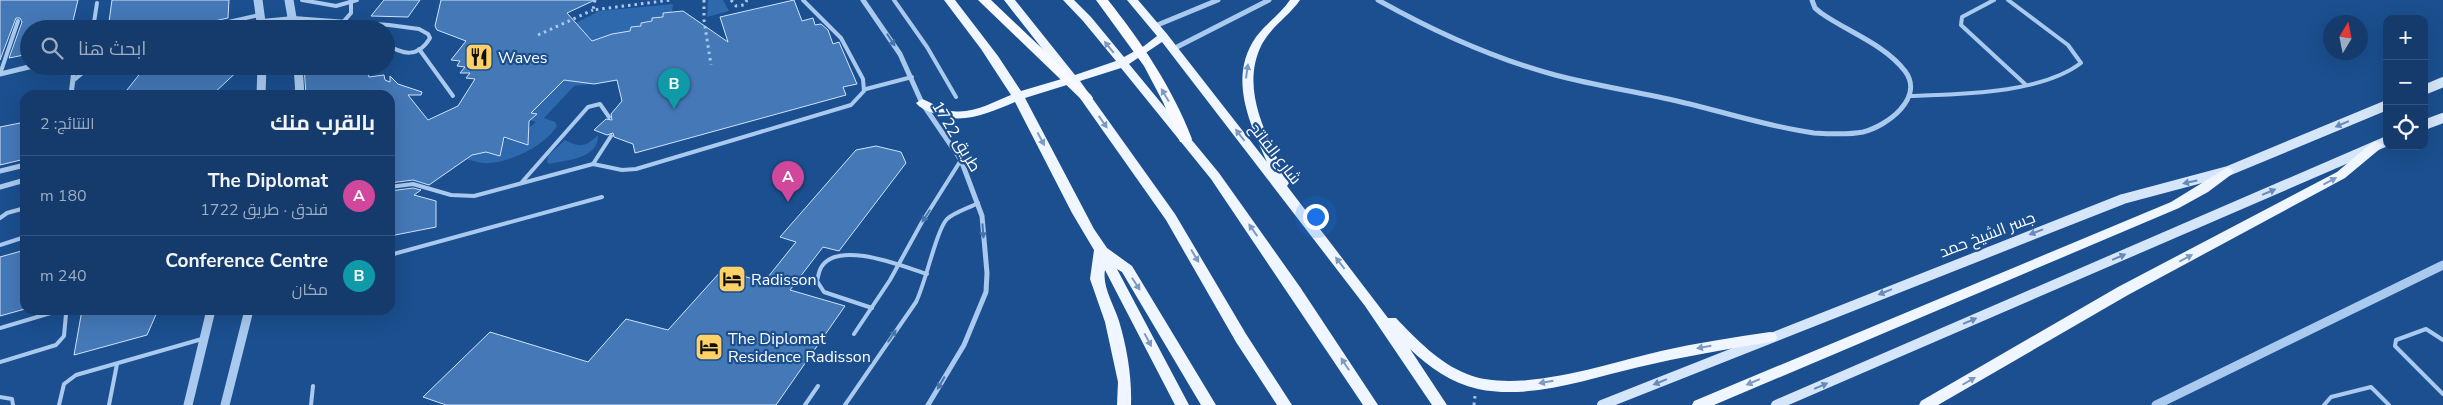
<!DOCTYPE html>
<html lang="ar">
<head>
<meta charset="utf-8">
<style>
  :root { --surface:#143b6b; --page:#1d4271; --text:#f1f3f6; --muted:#9dadc1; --line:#33557e; --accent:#8c9099 }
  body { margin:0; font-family:"Nunito Sans",Cairo,sans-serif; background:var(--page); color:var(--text); direction:rtl }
  .controls { position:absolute; right:15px; top:15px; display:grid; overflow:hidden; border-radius:10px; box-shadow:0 5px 20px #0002 }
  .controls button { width:45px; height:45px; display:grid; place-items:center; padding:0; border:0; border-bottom:1px solid var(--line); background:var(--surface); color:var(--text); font:25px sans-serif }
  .compass { position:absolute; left:2323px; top:15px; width:45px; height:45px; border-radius:50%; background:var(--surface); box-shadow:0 5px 20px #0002; rotate:10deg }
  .you { position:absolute; left:1315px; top:216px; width:18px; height:18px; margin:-12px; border:4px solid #fff; border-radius:50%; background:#1a73e8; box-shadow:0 0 0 8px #1a73e833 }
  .badge { display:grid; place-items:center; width:32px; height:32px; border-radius:50%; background:var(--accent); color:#fff; font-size:16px; font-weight:700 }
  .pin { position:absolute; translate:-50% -41px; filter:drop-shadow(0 1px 2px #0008) }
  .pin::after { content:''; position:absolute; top:26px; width:18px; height:15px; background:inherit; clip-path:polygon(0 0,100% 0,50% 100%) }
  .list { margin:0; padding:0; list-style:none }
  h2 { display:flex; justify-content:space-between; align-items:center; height:65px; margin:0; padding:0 20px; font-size:21px }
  h2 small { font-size:16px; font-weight:400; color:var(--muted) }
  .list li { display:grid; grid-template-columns:32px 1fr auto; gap:15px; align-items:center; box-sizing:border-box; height:80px; padding:0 20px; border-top:1px solid var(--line) }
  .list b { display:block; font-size:19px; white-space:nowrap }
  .list p { margin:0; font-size:16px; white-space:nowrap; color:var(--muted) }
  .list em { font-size:16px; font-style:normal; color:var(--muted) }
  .icon { flex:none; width:28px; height:28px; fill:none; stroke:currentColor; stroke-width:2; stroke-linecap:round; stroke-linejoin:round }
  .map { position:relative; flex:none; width:2443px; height:405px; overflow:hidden; direction:ltr }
  .search { position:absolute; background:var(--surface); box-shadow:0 5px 20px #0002; left:20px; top:20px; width:375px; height:55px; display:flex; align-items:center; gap:12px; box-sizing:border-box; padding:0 18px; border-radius:28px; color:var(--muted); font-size:19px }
  .panel { position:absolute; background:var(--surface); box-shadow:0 5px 20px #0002; left:20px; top:90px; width:375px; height:225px; border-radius:15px; direction:rtl }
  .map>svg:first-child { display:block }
  .green { fill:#2e69ad }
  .building { fill:#4478b7; stroke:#cfe3fa }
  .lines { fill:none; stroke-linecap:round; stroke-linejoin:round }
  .path { stroke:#a9c9ee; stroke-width:3; stroke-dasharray:2.5 4; stroke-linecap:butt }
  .service { stroke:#a9c9ee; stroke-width:4 }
  .minor { stroke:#a9c9ee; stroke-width:5 }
  .tertiary { stroke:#a9c9ee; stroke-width:9 }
  .secondary { stroke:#d6e6fa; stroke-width:10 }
  .primary { fill:#f0f6ff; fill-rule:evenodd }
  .trunk { fill:#f8faff; fill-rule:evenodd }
  .oneway { fill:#4674ac }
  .oneway2 { fill:#7b9ac1 }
  .oneway3 { fill:#7e9cc1 }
  .oneway4 { fill:#668bba }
  .labels { text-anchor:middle; stroke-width:4.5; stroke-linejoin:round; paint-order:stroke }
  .poi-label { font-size:16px; fill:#fff; stroke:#1b4f8f; text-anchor:start }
  .street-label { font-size:16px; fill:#fff; stroke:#1b4f8f }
</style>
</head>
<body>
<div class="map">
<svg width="2443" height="405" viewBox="0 0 2443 405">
  <rect width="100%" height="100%" fill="#1b4f8f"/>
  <g class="green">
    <path d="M708 0H723L729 11 707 17Z"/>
    <path d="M673 4 672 12 663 13V17L642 23 641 26 631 27 630 31 601 50 597 39 592 41 589 36 581 39 560 31 599 11Z"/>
    <path d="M592 71 591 84 574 86 544 118 555 122 557 126C544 146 513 161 490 163 480 164 466 159 456 156L476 149V154L486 152 500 156 503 141 509 138 528 144 529 128 536 122 530 120 537 114 531 113 552 85 559 86 564 80Z"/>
    <path d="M598 135C599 159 566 160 549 164L547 162 548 156 565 140C581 148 585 147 598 135Z"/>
  </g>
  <g class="building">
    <path d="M0 0H78L71 29H29V54L9 58 22 22 20 18H16L0 60Z"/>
    <path d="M112 0H229L228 18 196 25 193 29H108Z"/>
    <path d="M384 0H420L408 17 371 16Z"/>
    <path d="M441 0H595L567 13 592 41 612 34 630 31 631 27 641 26V23L652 21V18L663 17V13L683 11 728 42 720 17 794 0 802 21 813 18 815 25 821 24 828 30 833 44 839 42 857 84 843 87 846 95 635 153 633 144 614 137 613 133 607 135 594 130 606 119 612 120 611 114 622 101 617 80 594 84 564 80 531 113 537 114 529 121 528 145 504 137 500 156 486 152 472 155 429 185 413 180 390 183V95H306L304 66H361V73H368L369 77 384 75 385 80 390 82V76L398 84 422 92 421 95H408L428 120 458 106 475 79 466 78 470 73H460L465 67 457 66 460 61 451 60 466 41 437 30 435 26Z"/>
    <path d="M146 66H243L212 95H123Z"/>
    <path d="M25 122V159L0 165V127Z"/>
    <path d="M876 146 901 152 906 163 839 251 823 247 790 290 845 306 776 405H446L423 397 490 332 588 362 626 319 668 330 722 270 764 282 796 242 780 237 856 150Z"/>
    <path d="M413 188 421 190 414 195 436 201V227L390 236V191Z"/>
    <path d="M25 250V309L0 316V257Z"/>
    <path d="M82 310H158L147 335 74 355Z"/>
  </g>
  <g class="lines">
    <g class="path">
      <path d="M595 0 593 10 671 0"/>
      <path d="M704 0V20L711 65"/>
      <path d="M731 0 736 6 744 5 747 0"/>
      <path d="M538 35 593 10"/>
      <path d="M1474 405 1475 396"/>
    </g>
    <g class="service">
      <path d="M302 0 336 6 357 0"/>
      <path d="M894 0 927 47 956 97"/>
      <path d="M1994 0 1962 17 1961 25 2025 84"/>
      <path d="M262 21 293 18 389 25 419 29 428 34 430 38C418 58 403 55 386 44"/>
      <path d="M93 29 97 3"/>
      <path d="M197 29 259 15"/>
      <path d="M337 29 351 13V3"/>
      <path d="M419 49 453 96"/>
      <path d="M0 74 18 21"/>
      <path d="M74 80 91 66"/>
      <path d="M866 89 912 77"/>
      <path d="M1910 96C1960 94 2040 94 2081 63L2068 45 2008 0"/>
      <path d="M593 164 611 136"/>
      <path d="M522 182 588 107 600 104 609 117"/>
      <path d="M390 187 413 184 451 195 474 196 593 164 622 170 636 169 851 105 864 91 863 79 841 38 803 0"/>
      <path d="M0 218 7 213 25 208"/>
      <path d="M0 245 25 237"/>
      <path d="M390 255 602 197"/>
      <path d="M872 308 824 292 817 281C818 277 819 270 822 266 840 240 904 267 927 274"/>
      <path d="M0 328 54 312 60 311 66 314 64 336 56 345 0 362"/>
      <path d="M854 334 890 280 922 222 961 160"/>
      <path d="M2443 340 2426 329 2396 340 2395 346 2443 394"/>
      <path d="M0 397 12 399 13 405"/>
      <path d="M59 405 64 384 76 375 202 339"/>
      <path d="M109 405 117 364"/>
      <path d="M311 405 313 386"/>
      <path d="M805 405 818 386"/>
      <path d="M845 405 916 302C926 282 936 231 947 219 955 212 969 208 978 203"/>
      <path d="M2324 405 2331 397 2371 387 2389 405"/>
    </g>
    <g class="minor">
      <path d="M863 0 900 54 922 103 961 160 982 216 987 273 986 292 964 345 928 405"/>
      <path d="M1378 0C1435 32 1492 58 1555 75 1597 86 1639 92 1681 102 1725 112 1769 127 1814 133 1830 134 1848 135 1863 132 1887 126 1925 98 1905 71 1884 44 1848 32 1821 13L1815 8 1812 0"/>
      <path d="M1155 26 1218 0"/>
      <path d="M1173 49 1269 0"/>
      <path d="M68 66 74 70 71 95"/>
      <path d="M0 74 33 66"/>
      <path d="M285 95 300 91"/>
      <path d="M0 171 25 165"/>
      <path d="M0 187 25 180"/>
    </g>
    <g class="tertiary">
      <path d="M258 0 262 29"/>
      <path d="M289 0 294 29"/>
      <path d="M298 66 300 95"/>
      <path d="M261 95 262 66"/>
      <path d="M188 405 211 310"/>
      <path d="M225 405 249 310"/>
      <path d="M2156 405 2443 265"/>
    </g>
    <g class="secondary">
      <path d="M2424 90 2443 82"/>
      <path d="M2424 125 2443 118"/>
      <path d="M1602 405 2123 199 2228 171 2387 105"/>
      <path d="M1776 405 2387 141"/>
    </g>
    <g class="primary">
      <path d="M944 0H955L998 56 1021 91 1065 78 1004 0H1015L1075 75 1116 61 1083 21 1063 0H1074L1091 17 1124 57 1144 46 1157 36 1127 0H1138L1167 34 1267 162C1249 122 1228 77 1256 37 1266 24 1280 14 1290 0H1300C1289 16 1271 27 1262 44 1238 91 1270 141 1289 183L1287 186 1388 318H1396C1417 340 1439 363 1467 374 1518 395 1609 363 1661 351 1697 343 1734 337 1770 332L1775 333 1777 337 1775 341 1770 342C1726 349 1682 357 1639 367 1587 379 1531 400 1478 389 1451 383 1429 367 1410 349L1447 405H1432L1365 306 1162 42 1129 64 1219 173 1300 287 1378 405H1363L1211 179 1121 68 1080 81 1175 214 1246 334 1292 405H1277L1236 342 1166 220 1070 84 1025 98 1094 229 1107 248 1132 266 1216 405H1201L1122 272 1117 269 1189 405H1175L1105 270C1102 287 1114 305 1119 321 1127 348 1132 377 1131 405H1117L1118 382 1105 322 1090 279 1094 250 1072 213 1015 102C989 113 961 126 933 113 927 111 920 108 916 103L922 99C931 102 938 108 947 110 970 116 991 103 1011 95L981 49Z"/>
      <path d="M2377 141 2383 145 2381 148 2345 178 2128 295 1938 405H1919L1921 401 2118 287 2337 172 2373 142Z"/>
      <path d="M2228 167 2234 171 2232 174 2208 192 2179 208 1714 405H1692L1694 401 2171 202Z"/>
    </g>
    <g class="trunk">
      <path d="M978 0H991L1091 95 1093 98 1091 101H1083Z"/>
      <path d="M1096 0H1108C1142 43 1172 87 1192 139L1190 142H1180L1163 102 1144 66Z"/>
    </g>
  </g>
  <defs><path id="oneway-solid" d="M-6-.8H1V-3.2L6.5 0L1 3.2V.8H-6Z" transform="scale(1.25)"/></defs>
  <g class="oneway">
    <use href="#oneway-solid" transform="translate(891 40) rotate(57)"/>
    <use href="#oneway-solid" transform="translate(926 216) rotate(123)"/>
    <use href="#oneway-solid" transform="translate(983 231) rotate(86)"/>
    <use href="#oneway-solid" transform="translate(892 336) rotate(-56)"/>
    <use href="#oneway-solid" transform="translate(941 383) rotate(120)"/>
  </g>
  <g class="oneway2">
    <use href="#oneway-solid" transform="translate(1109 47) rotate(-129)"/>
    <use href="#oneway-solid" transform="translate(1247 71) rotate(-82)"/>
    <use href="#oneway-solid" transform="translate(1103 122) rotate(55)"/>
    <use href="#oneway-solid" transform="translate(1240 135) rotate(-128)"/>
    <use href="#oneway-solid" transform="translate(1041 139) rotate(62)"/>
    <use href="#oneway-solid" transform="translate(2330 181) rotate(-28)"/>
    <use href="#oneway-solid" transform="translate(1253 230) rotate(-125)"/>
    <use href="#oneway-solid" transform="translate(1195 256) rotate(59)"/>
    <use href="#oneway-solid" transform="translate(2186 258) rotate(-28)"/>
    <use href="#oneway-solid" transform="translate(1340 263) rotate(-128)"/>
    <use href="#oneway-solid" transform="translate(1136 284) rotate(57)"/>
    <use href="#oneway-solid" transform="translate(1148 340) rotate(62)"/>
    <use href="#oneway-solid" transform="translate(1704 347) rotate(170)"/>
    <use href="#oneway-solid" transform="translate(1345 364) rotate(-123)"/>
    <use href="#oneway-solid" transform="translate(1969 381) rotate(-30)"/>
    <use href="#oneway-solid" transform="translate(1546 382) rotate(170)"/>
    <use href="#oneway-solid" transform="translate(1753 382) rotate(157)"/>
  </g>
  <use class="oneway3" href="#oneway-solid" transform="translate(1165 95) rotate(-121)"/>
  <g class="oneway4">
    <use href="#oneway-solid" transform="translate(2342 124) rotate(157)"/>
    <use href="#oneway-solid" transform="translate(2190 182) rotate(168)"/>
    <use href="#oneway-solid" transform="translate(2269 192) rotate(-23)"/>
    <use href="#oneway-solid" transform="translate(2036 232) rotate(159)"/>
    <use href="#oneway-solid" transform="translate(2119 257) rotate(-23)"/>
    <use href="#oneway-solid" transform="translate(1885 292) rotate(158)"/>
    <use href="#oneway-solid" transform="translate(1970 321) rotate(-23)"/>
    <use href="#oneway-solid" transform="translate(1660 382) rotate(158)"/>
    <use href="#oneway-solid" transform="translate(1821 386) rotate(-23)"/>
  </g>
  <defs>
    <symbol id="restaurant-square" viewBox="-11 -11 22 22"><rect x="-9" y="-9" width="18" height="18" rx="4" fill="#ffd166" stroke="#1b4f8f"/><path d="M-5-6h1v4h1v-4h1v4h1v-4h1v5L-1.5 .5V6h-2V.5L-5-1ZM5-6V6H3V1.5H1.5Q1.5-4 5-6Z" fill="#111"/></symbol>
    <symbol id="hotel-square" viewBox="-11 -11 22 22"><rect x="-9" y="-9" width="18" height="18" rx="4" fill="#ffd166" stroke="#1b4f8f"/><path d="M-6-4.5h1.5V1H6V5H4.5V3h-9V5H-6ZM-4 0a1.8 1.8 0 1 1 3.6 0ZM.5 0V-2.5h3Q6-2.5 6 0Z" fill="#111"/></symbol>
  </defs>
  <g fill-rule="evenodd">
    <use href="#restaurant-square" x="463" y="41" width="32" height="32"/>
    <use href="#hotel-square" x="716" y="263" width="32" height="32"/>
    <use href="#hotel-square" x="693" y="331" width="32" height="32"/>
  </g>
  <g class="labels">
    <g class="poi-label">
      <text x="498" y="63">Waves</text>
      <text x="751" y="285">Radisson</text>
      <text x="728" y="344">The Diplomat<tspan x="728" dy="18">Residence Radisson</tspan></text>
    </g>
    <g class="street-label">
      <text transform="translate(957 136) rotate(59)" y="6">طريق 1722</text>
      <text transform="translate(1276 153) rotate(52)" y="6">شارع الفاتح</text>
      <text transform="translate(1987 234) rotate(-21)" y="6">جسر الشيخ حمد</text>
    </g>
  </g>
</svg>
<div class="controls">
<button>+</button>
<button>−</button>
<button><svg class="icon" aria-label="locate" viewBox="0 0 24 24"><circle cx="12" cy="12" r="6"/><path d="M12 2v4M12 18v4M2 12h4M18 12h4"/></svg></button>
</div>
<svg class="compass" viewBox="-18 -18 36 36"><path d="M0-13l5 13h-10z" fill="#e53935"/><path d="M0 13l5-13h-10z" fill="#9dadc1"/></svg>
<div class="you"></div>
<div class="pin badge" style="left:788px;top:202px;background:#d1479c">A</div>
<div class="pin badge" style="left:674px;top:109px;background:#0f9aa8">B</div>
<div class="search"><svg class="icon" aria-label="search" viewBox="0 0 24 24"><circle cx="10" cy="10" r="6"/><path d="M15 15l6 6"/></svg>ابحث هنا</div>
<section class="panel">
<h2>بالقرب منك<small>النتائج: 2</small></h2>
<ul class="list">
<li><span class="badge" style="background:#d1479c">A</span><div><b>The Diplomat</b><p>فندق · طريق 1722</p></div><em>180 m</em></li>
<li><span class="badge" style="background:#0f9aa8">B</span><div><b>Conference Centre</b><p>مكان</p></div><em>240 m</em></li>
</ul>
</section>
</div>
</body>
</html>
